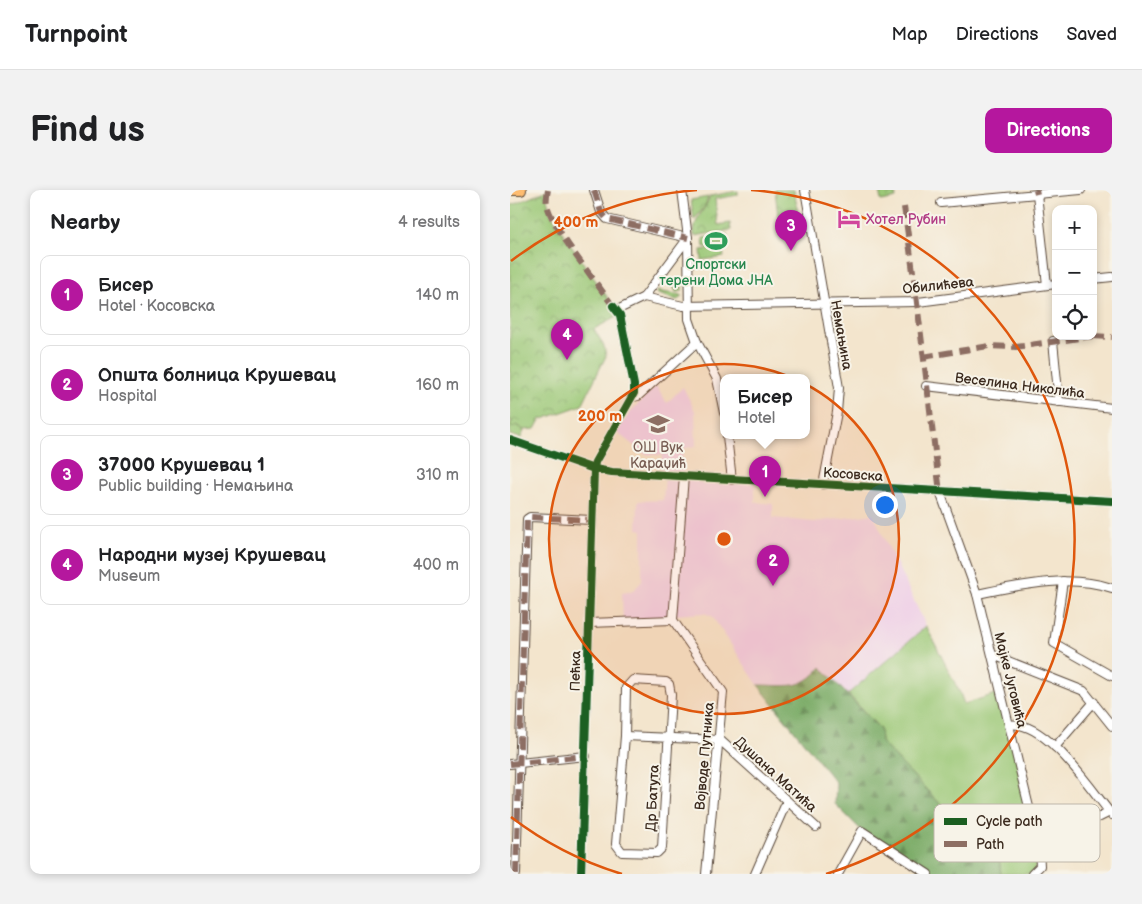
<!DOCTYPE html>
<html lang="en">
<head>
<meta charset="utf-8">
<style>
  :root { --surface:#fff; --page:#f2f2f2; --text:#202124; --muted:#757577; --line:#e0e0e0; --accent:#b5179e }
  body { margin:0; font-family:"Balsamiq Sans",sans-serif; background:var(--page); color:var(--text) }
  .controls { position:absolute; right:15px; top:15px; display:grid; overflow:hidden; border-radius:10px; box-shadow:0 2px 8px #0003 }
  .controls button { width:45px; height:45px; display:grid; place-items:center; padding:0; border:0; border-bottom:1px solid var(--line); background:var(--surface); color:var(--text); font:25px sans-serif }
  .you { position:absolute; left:374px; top:314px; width:18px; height:18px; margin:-12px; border:4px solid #fff; border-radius:50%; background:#1a73e8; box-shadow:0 0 0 8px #1a73e833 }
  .badge { display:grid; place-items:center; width:32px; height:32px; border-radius:50%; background:var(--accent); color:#fff; font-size:16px; font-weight:700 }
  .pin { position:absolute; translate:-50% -41px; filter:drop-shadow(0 1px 2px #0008) }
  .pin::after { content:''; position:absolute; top:26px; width:18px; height:15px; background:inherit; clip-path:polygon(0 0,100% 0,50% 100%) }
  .popup { position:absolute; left:210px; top:184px; width:90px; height:65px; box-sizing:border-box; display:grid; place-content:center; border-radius:10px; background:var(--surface); filter:drop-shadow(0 1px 4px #0005); font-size:16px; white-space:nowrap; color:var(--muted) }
  .popup b { font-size:19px; color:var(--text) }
  .popup::after { content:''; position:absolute; left:50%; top:100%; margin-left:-10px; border:10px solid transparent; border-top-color:var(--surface) }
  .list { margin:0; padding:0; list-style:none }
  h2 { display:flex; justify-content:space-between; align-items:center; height:65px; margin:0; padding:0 20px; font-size:21px }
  h2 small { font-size:16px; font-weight:400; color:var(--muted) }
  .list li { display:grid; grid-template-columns:32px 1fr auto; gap:15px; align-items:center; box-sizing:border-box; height:80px; margin:0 10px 10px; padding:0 10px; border:1px solid var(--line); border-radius:10px }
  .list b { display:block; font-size:19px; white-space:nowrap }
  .list p { margin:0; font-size:16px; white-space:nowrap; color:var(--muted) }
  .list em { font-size:16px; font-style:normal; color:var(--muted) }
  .icon { flex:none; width:28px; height:28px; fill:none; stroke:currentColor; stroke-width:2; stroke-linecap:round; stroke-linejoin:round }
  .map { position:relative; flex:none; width:602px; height:684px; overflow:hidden; border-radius:10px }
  header { display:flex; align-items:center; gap:30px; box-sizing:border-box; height:70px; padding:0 25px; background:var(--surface); border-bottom:1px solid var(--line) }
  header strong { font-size:24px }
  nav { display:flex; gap:28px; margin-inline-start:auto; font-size:18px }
  .intro { display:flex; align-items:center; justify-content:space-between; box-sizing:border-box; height:120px; padding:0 30px }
  h1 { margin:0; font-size:35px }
  .button { padding:12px 22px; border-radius:10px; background:var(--accent); color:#fff; font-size:18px; font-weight:700 }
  main { display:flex; gap:30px; padding:0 30px }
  aside { flex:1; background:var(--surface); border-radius:10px; box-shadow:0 2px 8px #0003 }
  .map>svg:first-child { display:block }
  .built { fill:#efd0e7 }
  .grass { fill:#9bc877; stroke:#6b794a }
  .forest { fill:url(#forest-firs); stroke:#5c6b43 }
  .park { fill:url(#park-crowns); stroke:#6b794a }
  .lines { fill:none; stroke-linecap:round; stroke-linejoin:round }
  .minor-casing { stroke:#574638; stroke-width:10 }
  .major-casing { stroke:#574638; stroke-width:12 }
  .minor { stroke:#fff; stroke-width:8 }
  .major { stroke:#febc70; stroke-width:10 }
  .quiet { stroke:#8d6e63; stroke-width:6; stroke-dasharray:12 6; stroke-linecap:butt }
  .cycleway-casing { stroke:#f7f3e8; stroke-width:11 }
  .cycleway { stroke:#1b5e20; stroke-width:8 }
  .ring { fill:none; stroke:#df570d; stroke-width:2.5 }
  .labels { text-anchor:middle; stroke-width:4; stroke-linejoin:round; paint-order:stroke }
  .hotel-label { font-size:14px; fill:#b23c85; stroke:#f7f3e8; text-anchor:start }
  .leisure-label { font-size:14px; fill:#27864d; stroke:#f7f3e8 }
  .street-label { font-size:14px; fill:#3b2a1e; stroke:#f7f3e8 }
  .education-label { font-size:14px; fill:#785e54; stroke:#f7f3e8 }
  .key { fill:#f7f3e8; stroke:#bfb7ab; stroke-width:1 }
  .key-label { font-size:14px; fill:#3b2a1e }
  .centre { fill:#df570d; stroke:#f7f3e8; stroke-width:2.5 }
  .ring-label { font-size:15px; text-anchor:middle; font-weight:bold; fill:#df570d; stroke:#f7f3e8; stroke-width:4; stroke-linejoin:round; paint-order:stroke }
</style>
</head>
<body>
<header>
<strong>Turnpoint</strong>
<nav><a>Map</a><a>Directions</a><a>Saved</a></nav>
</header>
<div class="intro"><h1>Find us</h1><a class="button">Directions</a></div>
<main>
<aside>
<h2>Nearby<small>4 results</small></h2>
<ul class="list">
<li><span class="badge">1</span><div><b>Бисер</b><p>Hotel · Косовска</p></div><em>140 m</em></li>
<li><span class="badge">2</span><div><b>Општа болница Крушевац</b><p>Hospital</p></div><em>160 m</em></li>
<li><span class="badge">3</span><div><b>37000 Крушевац 1</b><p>Public building · Немањина</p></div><em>310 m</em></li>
<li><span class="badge">4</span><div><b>Народни музеј Крушевац</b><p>Museum</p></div><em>400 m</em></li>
</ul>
</aside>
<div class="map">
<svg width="602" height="684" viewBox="0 0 602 684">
  <defs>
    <pattern id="forest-firs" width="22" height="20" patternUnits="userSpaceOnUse" patternTransform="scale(1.25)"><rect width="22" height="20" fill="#7cac68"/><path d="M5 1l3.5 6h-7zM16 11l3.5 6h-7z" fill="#678c55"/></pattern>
    <pattern id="park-crowns" width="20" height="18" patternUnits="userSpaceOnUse" patternTransform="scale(1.25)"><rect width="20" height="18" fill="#9bc877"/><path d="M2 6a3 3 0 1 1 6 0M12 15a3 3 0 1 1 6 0" fill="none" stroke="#80a361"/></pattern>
  </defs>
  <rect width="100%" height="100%" fill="#f7f3e8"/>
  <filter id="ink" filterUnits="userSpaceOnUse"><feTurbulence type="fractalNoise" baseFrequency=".02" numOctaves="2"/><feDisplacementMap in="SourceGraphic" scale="10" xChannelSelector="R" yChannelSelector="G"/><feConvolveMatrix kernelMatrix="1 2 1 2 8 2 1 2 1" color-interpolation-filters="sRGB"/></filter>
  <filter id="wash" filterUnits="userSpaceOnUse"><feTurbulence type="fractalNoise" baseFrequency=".0096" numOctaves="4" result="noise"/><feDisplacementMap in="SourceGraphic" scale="20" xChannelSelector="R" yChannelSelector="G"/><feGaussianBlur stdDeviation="1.12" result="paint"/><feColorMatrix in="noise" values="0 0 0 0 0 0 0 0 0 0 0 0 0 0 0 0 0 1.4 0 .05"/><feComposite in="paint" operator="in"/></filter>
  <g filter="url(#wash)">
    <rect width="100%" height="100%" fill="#f3e5cd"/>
    <path class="built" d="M146 196 157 213 173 197 185 221 186 256 172 259 174 286 245 294V312L263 314V328L304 332 363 324 416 436 338 504 311 477 303 487 290 495H248L202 426 194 423 164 425 163 430 113 432 112 403 123 401 132 391V340L127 339 128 311 153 310 155 286 151 285 152 265 135 264 106 242 121 221Z"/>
    <g class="grass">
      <path d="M217 44 218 54 194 57 193 48Z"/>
      <path d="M212 57 214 67 192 70 191 60Z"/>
      <path d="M0 235 3 238 6 235 14 241 11 248 0 245Z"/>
      <path d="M416 436 450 503 454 514 492 502 530 668 522 684H491L489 666 458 643 371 552 370 539 338 504Z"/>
    </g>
    <path class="forest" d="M311 477 370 539 371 552 458 643 489 666 491 684H418L352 641 325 614 326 593 248 495C276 495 292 501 311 477Z"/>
    <g class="park">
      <path d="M38 0 37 8 40 22 59 53 110 125 84 139 94 156 96 166 72 215 30 230 25 239 14 240 6 235 3 238 0 235 2 231 0 230V16Z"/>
      <path d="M265 0H284L288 23 268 26Z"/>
      <path d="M369 0H385L386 8 371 11Z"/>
      <path d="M228 1V5L205 9 208 35 220 33 221 40 184 46C183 28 195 22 200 6Z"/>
      <path d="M198 7 195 16 184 30 181 10Z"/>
      <path d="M172 90V101L166 102 161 92Z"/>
      <path d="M146 101 171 105 172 107 167 110 148 104Z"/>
    </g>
  </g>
  <g filter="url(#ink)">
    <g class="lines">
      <defs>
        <g id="minor">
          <path d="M84 0 91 22 97 29 178 48 134 107 107 120"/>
          <path d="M172 0 178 48 179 129 187 152 207 189 214 223"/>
          <path d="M295 0 329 198 327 222 313 295"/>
          <path d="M527 4 537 95"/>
          <path d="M431 13 571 0"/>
          <path d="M583 89 602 87"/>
          <path d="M134 107 173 116 408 112 546 94"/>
          <path d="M543 151 549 212"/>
          <path d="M416 196 602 218"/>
          <path d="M120 208 128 206 187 152"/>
          <path d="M217 246 222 290"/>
          <path d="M0 250 84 279 102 282 602 311"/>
          <path d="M174 286 163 430 213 502 196 684"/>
          <path d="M430 302 467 404 529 658 530 676 522 684"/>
          <path d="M553 391 544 453 602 486"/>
          <path d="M467 404C512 395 557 384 602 398"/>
          <path d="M79 433 163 430"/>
          <path d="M483 465 574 501 602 536"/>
          <path d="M123 490 156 492 159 494 161 505 152 658 147 663 112 662 106 654 115 546 116 498Z"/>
          <path d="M499 535C535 528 582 601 602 625"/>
          <path d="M115 546 210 550"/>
          <path d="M210 550 306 637"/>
          <path d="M545 557 584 512"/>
          <path d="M0 574 76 566"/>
          <path d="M525 642 590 627 600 622"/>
          <path d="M6 684 17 329 20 327 82 330"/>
          <path d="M71 684 84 279 85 272 124 203V195L110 125 103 116"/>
          <path d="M245 684 277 611"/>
          <path d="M328 684 352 641 418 684"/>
        </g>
        <path id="major" d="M1 0H11"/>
      </defs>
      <use href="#minor" class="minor-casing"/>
      <use href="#major" class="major-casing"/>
      <use href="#minor" class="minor"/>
      <use href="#major" class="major"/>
      <g class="quiet">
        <path d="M38 0C37 5 36 10 37 15 43 39 87 93 103 116"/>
        <path d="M84 0 91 22 97 29 178 48"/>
        <path d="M526 0 527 4"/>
        <path d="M394 17C408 112 418 207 430 302"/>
        <path d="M583 146 602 147"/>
        <path d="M413 167 479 156 506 157 583 146"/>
        <path d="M0 574 76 566"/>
        <path d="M6 684 17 329 20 327 82 330"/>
      </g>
      <defs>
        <g id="cycleway">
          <path d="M0 250 84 279 102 282 602 311"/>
          <path d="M71 684 84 279 85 272 124 203V195L110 125 103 116"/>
        </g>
      </defs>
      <use href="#cycleway" class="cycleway-casing"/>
      <use href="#cycleway" class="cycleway"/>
    </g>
  </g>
  <circle cx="214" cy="349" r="175" fill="#df570d" fill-opacity=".12"/>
  <g class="ring">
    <circle cx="214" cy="349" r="175"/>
    <path d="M112 684A350 350 0 0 1 1 627M1 71A350 350 0 0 1 187 0M241 0A350 350 0 0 1 316 684"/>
  </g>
  <defs>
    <symbol id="hotel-bare" viewBox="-9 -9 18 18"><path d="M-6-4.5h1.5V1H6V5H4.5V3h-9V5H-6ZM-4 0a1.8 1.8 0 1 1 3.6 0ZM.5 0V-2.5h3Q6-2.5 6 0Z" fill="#d1479c" stroke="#f7f3e8" stroke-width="2.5" paint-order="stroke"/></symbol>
    <symbol id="stadium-bare" viewBox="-9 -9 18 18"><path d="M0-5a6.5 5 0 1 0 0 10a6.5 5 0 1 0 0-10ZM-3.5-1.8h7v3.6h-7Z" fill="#2e9e5b" stroke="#f7f3e8" stroke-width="2.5" paint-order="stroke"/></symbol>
    <symbol id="school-bare" viewBox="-9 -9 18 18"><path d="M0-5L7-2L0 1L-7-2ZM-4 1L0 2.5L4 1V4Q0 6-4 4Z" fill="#8d6e63" stroke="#f7f3e8" stroke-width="2.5" paint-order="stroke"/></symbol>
  </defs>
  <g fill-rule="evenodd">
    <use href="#hotel-bare" x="323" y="13" width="32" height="32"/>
    <use href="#stadium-bare" x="190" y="35" width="32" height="32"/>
    <use href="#school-bare" x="132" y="218" width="32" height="32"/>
  </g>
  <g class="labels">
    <g class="hotel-label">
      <text x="356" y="34">Хотел Рубин</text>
    </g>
    <g class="leisure-label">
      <text x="206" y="79">Спортски<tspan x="206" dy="16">терени Дома ЈНА</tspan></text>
    </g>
    <g class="street-label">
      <text transform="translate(428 95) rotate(-6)" y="5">Обилићева</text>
      <text transform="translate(332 145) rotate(80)" y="5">Немањина</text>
      <text transform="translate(510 195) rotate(7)" y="5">Веселина Николића</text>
      <text transform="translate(343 284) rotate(4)" y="5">Косовска</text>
      <text transform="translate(65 481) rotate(-89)" y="5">Пећка</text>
      <text transform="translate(501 490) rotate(76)" y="5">Мајке Југовића</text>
      <text transform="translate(194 566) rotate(-85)" y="5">Војводе Путника</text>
      <text transform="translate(266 584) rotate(42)" y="5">Душана Матића</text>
      <text transform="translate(142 608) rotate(-87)" y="5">Др Батута</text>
    </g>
    <g class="education-label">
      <text x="148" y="262">ОШ Вук<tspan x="148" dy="16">Караџић</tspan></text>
    </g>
  </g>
  <rect x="424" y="614" width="166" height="58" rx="8" class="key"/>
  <rect x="434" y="628" width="23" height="7" fill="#1b5e20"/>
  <rect x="434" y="651" width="23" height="6" fill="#8d6e63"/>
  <g class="key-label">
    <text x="466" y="636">Cycle path</text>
    <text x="466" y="659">Path</text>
  </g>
  <circle cx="214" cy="349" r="8" class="centre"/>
  <g class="ring-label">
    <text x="66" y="37">400 m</text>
    <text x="90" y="231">200 m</text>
  </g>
</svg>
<div class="controls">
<button>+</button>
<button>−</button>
<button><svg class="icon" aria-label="locate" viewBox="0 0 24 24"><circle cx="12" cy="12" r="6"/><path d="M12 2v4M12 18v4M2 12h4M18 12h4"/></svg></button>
</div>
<div class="you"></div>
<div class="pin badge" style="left:255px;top:307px">1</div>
<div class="popup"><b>Бисер</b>Hotel</div>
<div class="pin badge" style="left:263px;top:396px">2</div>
<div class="pin badge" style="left:281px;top:61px">3</div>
<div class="pin badge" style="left:57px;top:170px">4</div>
</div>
</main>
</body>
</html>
